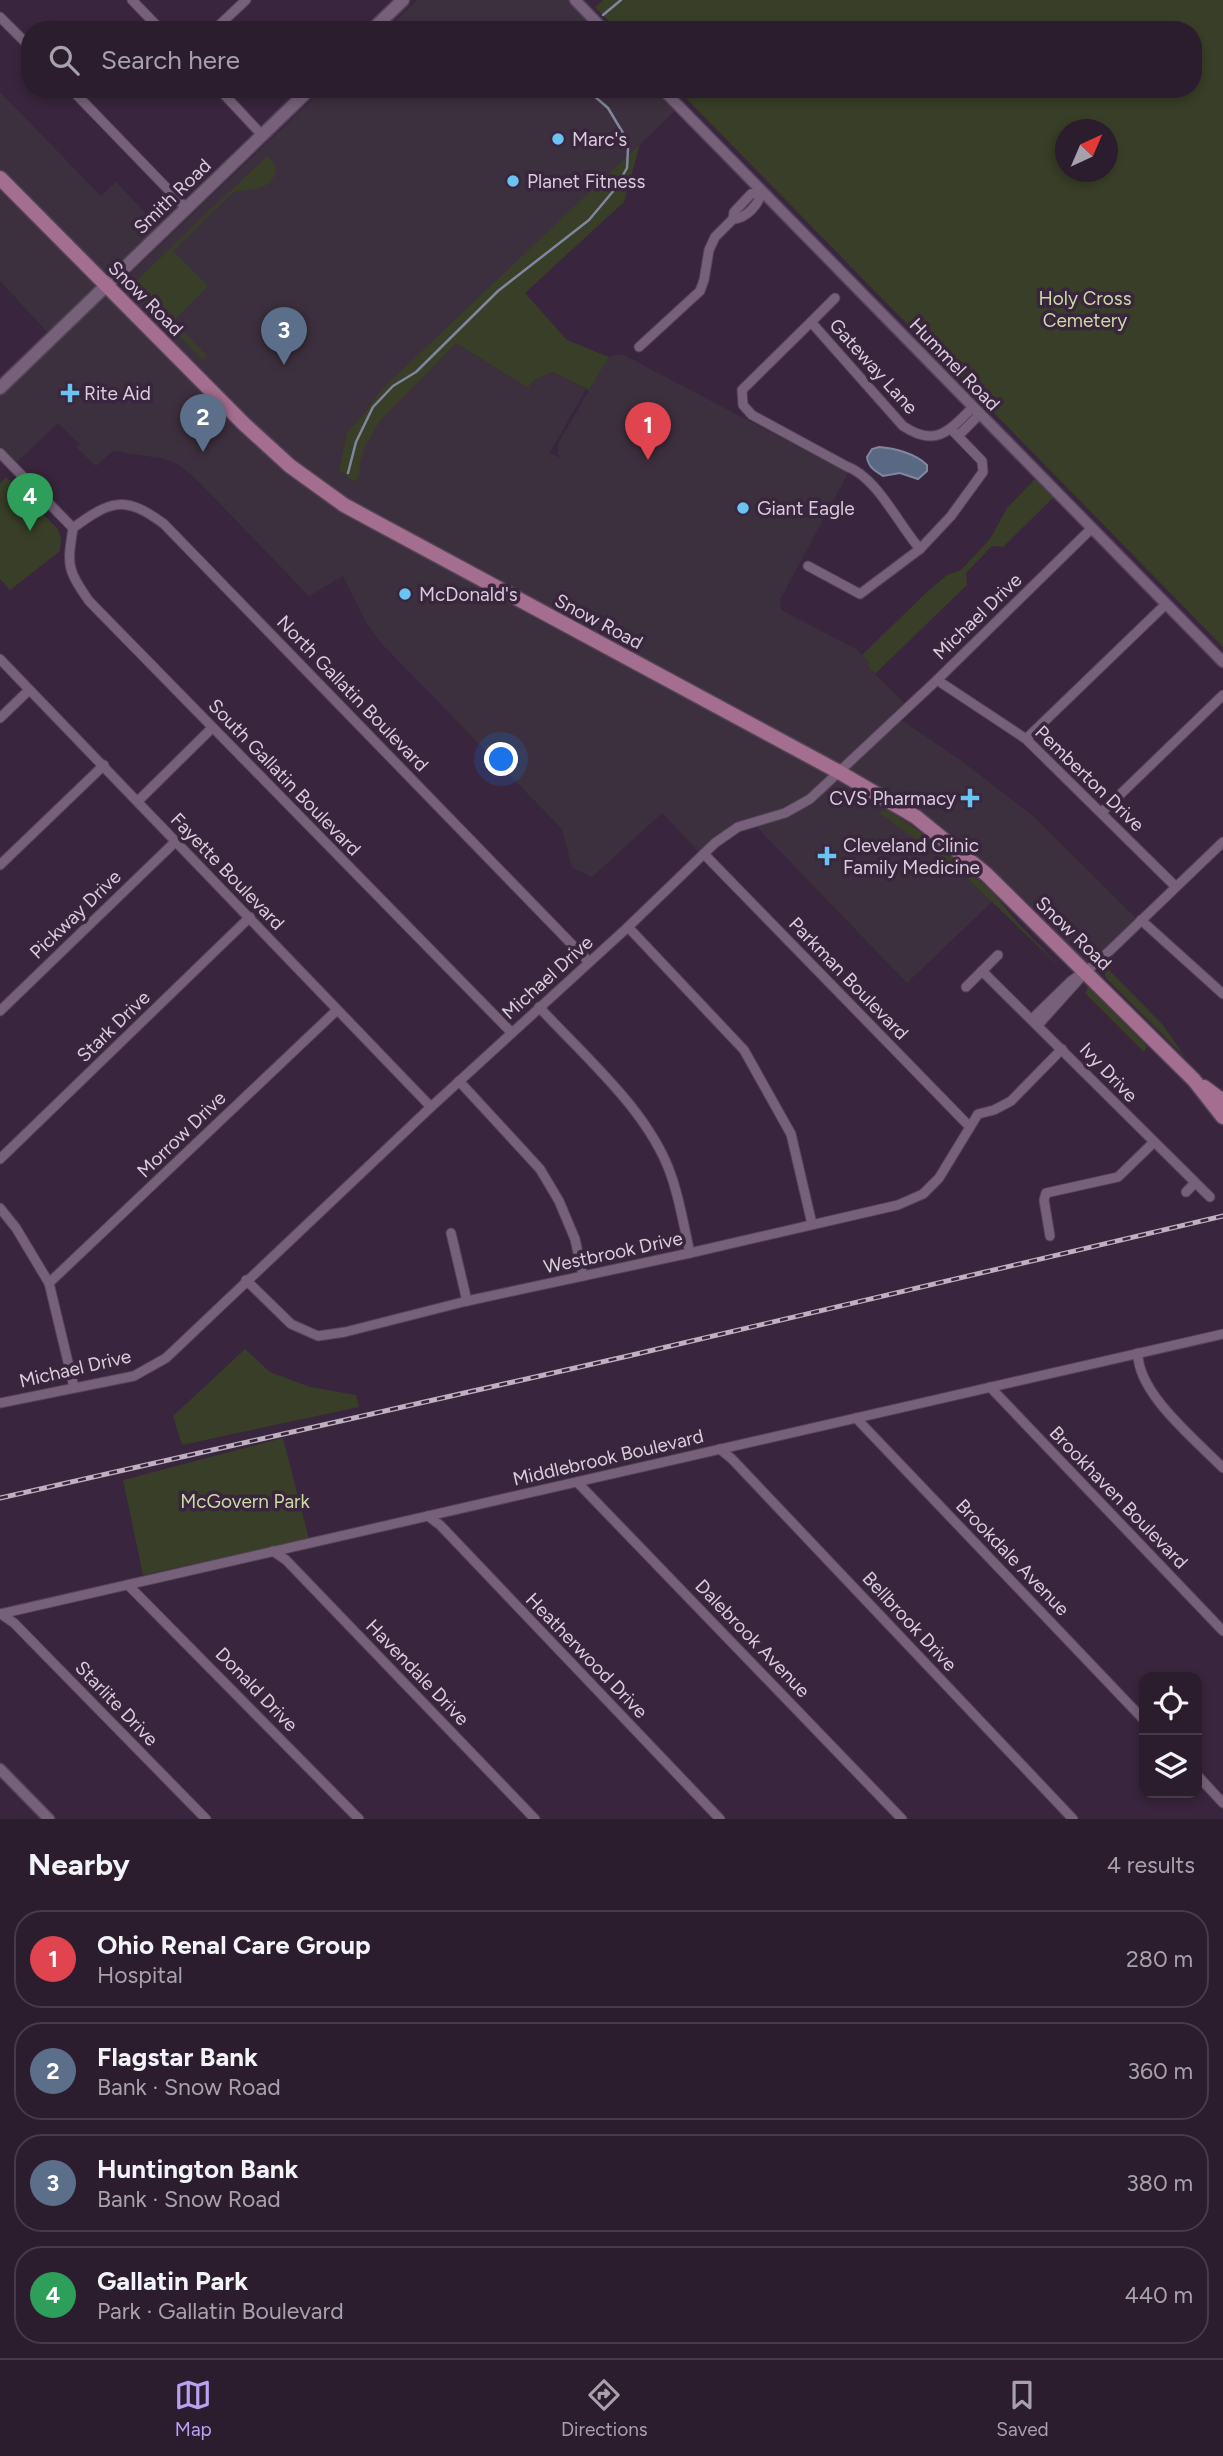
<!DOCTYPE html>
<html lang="en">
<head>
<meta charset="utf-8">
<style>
  :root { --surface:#2b1c2e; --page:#332536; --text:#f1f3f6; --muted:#a6a1aa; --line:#473a4a; --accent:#bca0f2 }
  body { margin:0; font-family:Figtree,sans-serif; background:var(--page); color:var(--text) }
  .controls { position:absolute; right:21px; bottom:21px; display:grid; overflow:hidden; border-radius:14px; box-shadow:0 4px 10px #0003 }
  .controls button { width:63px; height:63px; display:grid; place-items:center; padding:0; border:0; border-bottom:2px solid var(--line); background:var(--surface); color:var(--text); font:35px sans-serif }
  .compass { position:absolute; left:1055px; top:119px; width:63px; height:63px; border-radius:50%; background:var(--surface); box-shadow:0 4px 10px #0003; rotate:44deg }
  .you { position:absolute; left:502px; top:760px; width:24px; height:24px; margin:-18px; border:5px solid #fff; border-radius:50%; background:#1a73e8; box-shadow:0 0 0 10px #1a73e833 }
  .badge { display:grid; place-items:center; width:46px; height:46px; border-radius:50%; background:var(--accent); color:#fff; font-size:23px; font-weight:700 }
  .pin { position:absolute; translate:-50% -58px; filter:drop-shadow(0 2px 4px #0008) }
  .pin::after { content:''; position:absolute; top:37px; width:24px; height:21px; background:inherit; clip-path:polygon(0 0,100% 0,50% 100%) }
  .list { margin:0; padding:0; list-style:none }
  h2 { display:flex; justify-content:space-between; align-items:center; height:91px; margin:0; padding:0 28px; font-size:30px }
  h2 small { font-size:23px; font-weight:400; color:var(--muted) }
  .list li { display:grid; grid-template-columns:46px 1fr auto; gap:21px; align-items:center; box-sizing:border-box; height:98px; margin:0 14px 14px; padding:0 14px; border:2px solid var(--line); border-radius:28px }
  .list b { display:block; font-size:26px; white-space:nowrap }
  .list p { margin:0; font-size:23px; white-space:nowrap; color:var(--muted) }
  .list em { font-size:23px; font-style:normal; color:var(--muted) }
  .icon { flex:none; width:38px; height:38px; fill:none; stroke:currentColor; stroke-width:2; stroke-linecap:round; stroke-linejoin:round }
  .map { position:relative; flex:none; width:1223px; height:1819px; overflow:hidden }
  .search { position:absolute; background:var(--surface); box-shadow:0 4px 10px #0003; left:21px; right:21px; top:21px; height:77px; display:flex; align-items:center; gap:18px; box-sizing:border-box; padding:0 24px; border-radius:28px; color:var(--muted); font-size:26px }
  .sheet { height:539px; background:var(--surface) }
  nav { display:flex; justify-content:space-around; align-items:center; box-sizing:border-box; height:98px; border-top:2px solid var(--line); background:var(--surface); font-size:19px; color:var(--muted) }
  nav a { display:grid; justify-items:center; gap:4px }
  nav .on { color:var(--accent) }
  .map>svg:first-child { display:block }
  .commercial { fill:#3d303e }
  .green { fill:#383e27; fill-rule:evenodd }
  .water { fill:#5a6983; stroke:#80879d; stroke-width:2 }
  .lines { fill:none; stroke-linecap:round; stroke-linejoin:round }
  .stream { stroke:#80879d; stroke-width:2.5 }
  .minor-casing { stroke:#544357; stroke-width:11 }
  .tertiary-casing { stroke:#544357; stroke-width:13 }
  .secondary-casing { stroke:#544357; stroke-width:15 }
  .primary-casing { stroke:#544357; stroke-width:17 }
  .minor { stroke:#77607a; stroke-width:9 }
  .tertiary { stroke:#77607a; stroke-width:10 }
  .secondary { stroke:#77607a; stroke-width:12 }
  .primary { stroke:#a36e90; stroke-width:14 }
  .rail-casing { stroke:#beb0c0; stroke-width:5 }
  .rail { stroke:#39253d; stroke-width:2.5; stroke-dasharray:8; stroke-linecap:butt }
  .poi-dot { fill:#6ac3f1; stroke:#39253d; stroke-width:2.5 }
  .labels { text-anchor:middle; stroke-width:7; stroke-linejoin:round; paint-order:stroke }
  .poi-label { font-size:19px; fill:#d9ccdb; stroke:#39253d; text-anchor:start }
  .street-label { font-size:19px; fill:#d9ccdb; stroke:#39253d }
  .park-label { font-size:19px; fill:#cbdba3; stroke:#39253d }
</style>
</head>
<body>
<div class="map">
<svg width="1223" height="1819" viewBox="0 0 1223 1819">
  <rect width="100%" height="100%" fill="#39253d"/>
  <g class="commercial">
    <path d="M417 0H569L598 30H386Z"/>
    <path d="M323 89H658L677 109 430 346 381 390 361 418 347 432 339 470 354 481 363 447 382 416 456 343 528 388 534 380 553 372 586 389 540 470 550 453 561 458 558 454V444L596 378 609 357 622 354 848 473 780 600 781 610 856 649 869 663 867 666 910 709 900 719 959 759 1032 815 1137 919 1077 976 998 896 907 983 749 819 730 828 700 853 662 813 592 877 572 868 562 829 381 643 366 622 343 576 309 596 196 479 179 465 165 459 113 451 96 466 76 447 79 444 58 423 15 464 0 448V383L50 335 0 281V92L101 196 116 182 162 230 110 280 126 294 124 283 126 278Z"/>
  </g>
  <g class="green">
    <path d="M603 0H1223V647L677 89H1193V30H617L595 7ZM1066 130H1108V172H1066Z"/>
    <path d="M640 144 624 202 525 293 567 340 609 357 589 390 553 372 534 380 528 388 456 343 380 421 365 446 360 463 359 475 354 482 339 470 347 432 361 418 381 390Z"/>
    <path d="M267 156 276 167C274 194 247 187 232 193L173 251 208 286 173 321 207 356 203 360 131 286Z"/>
    <path d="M6 477 58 529 61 538 60 551 10 590 0 579V483Z"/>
    <path d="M1035 479 1054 497 1003 547 992 546 966 573 967 585 875 674 867 665 869 663 862 655 929 590 947 575 961 570 990 539 1007 508Z"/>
    <path d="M884 810H888L937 844 994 894 1017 922 1065 972 963 874 880 813Z"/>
    <path d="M1108 969 1163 1025 1185 1057 1106 978 1103 970Z"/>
    <path d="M1088 987 1147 1046 1144 1052 1085 993Z"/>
    <path d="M245 1349 270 1372 310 1387 356 1395 359 1407 182 1445 173 1416Z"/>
    <path d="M283 1438 309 1539 143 1575 123 1480Z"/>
  </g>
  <path class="water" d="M879 447C895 448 916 454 927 465V471L918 479 900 473 883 476C875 471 868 467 867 457L872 449Z"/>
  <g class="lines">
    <g class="stream">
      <path d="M603 15 621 0"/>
      <path d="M555 30H558"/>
      <path d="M571 30 584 27"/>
      <path d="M586 89 608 108 623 133"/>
      <path d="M348 473 356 442 373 407 393 386 416 372 498 291 589 220 615 189 627 168 628 149"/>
    </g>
    <defs>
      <g id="minor">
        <path d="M132 0 161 30"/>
        <path d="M0 17 30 47"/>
        <path d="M214 30 246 0"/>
        <path d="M71 89 187 209"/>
        <path d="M219 89 262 135"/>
        <path d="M733 219C747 218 758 205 762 192"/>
        <path d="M811 322 835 298"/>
        <path d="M639 347 700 291 704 280 709 250 715 237 733 219 734 212 751 194 762 192"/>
        <path d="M958 436 980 414"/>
        <path d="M0 453 73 528"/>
        <path d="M73 528C111 500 125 495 164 524L589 962"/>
        <path d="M73 528C67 566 67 569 89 601L512 1033"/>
        <path d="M920 549C898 524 877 477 846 466L752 415 743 405 742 390 811 322 903 426C936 448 949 431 973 407"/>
        <path d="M808 566 860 594 920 549 951 516 983 472 982 461 951 429"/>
        <path d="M0 659 431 1107"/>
        <path d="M937 680 1026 739 1176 887"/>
        <path d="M0 718 29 690"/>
        <path d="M1026 739 1166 604"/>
        <path d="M138 801 212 728"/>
        <path d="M1102 812 1223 695"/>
        <path d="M704 854 969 1126"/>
        <path d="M0 865 104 765"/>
        <path d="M1141 920 1223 994"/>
        <path d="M628 927 744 1050 791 1134 812 1224"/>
        <path d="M982 971 1210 1197"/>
        <path d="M966 987 998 955"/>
        <path d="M539 1007C584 1056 649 1111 671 1175 680 1200 684 1228 690 1253"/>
        <path d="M0 1011 175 842"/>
        <path d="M1032 1019 1071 981 1098 962 1223 842"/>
        <path d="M1038 1025 1082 976"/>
        <path d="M459 1081 540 1169 559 1201 575 1239 583 1276"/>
        <path d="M0 1159 250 917"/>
        <path d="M1186 1192 1195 1183"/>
        <path d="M0 1208 16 1228 49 1283 74 1387"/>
        <path d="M451 1233 467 1301"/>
        <path d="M1050 1236 1044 1200 1046 1193 1118 1177 1153 1143"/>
        <path d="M246 1280 291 1324 318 1336 345 1332 467 1301 690 1253 898 1205 923 1194 939 1178 978 1114 994 1110 1011 1101 1062 1049"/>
        <path d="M49 1283 337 1010"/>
        <path d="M1138 1353C1137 1393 1196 1440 1223 1468"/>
        <path d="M990 1387 1223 1631"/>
        <path d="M0 1403 134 1376 166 1358 431 1107 628 927 715 843 738 827 785 813 810 799 937 680 1092 528"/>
        <path d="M856 1418 1144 1720"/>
        <path d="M720 1449 732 1459 1073 1819"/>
        <path d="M577 1482 902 1819"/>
        <path d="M428 1516 440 1525 720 1819"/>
        <path d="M273 1551 286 1560 535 1819"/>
        <path d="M128 1585 359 1819"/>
        <path d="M0 1614 1223 1334"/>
        <path d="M1 1614 14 1623 206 1819"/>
        <path d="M1197 1775 1223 1803"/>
      </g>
      <g id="tertiary">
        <path d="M575 0 604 30"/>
        <path d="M662 89 1223 662"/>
        <path d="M0 1769 49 1819"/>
      </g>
      <g id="secondary">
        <path d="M372 30 403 0"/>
        <path d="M0 388 310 89"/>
      </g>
      <g id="primary">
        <path d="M0 178 244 424 290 466 344 505 839 772 916 817 986 874 1194 1080 1223 1117"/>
        <path d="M1204 1087 1223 1101"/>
      </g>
    </defs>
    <use href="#minor" class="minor-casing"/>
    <use href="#tertiary" class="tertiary-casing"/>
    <use href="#secondary" class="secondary-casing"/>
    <use href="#primary" class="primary-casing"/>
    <use href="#minor" class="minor"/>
    <use href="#tertiary" class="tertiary"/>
    <use href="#secondary" class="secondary"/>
    <use href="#primary" class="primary"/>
    <defs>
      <path id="rail" d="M0 1498 628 1356 1223 1216"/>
    </defs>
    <use href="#rail" class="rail-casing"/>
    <use href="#rail" class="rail"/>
  </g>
  <g class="poi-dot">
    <circle cx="558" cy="139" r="7"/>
    <circle cx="513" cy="181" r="7"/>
    <path d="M66.5 382.5h7v7h7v7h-7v7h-7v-7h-7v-7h7z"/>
    <circle cx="743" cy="508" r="7"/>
    <circle cx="405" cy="594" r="7"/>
    <path d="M966.5 787.5h7v7h7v7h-7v7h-7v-7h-7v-7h7z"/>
    <path d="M823.5 845.5h7v7h7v7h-7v7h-7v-7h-7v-7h7z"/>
  </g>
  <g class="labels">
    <g class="poi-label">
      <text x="572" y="146">Marc's</text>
      <text x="527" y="188">Planet Fitness</text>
      <text x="84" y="400">Rite Aid</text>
      <text x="757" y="515">Giant Eagle</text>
      <text x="419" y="601">McDonald's</text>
      <text x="956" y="805" text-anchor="end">CVS Pharmacy</text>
      <text x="843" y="852">Cleveland Clinic<tspan x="843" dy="22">Family Medicine</tspan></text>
    </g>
    <g class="street-label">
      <text transform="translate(172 196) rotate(-44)" y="7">Smith Road</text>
      <text transform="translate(146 298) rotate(45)" y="7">Snow Road</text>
      <text transform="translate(955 364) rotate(46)" y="7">Hummel Road</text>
      <text transform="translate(874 366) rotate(48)" y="7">Gateway Lane</text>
      <text transform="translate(977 616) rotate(-44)" y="7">Michael Drive</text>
      <text transform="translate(599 621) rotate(28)" y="7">Snow Road</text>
      <text transform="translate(353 693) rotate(46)" y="7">North Gallatin Boulevard</text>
      <text transform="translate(285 777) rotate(46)" y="7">South Gallatin Boulevard</text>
      <text transform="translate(1090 778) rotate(44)" y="7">Pemberton Drive</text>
      <text transform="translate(228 871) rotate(46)" y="7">Fayette Boulevard</text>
      <text transform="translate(75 914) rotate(-44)" y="7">Pickway Drive</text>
      <text transform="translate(1074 933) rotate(44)" y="7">Snow Road</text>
      <text transform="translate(547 977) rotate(-42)" y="7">Michael Drive</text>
      <text transform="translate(849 978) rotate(46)" y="7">Parkman Boulevard</text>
      <text transform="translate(113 1026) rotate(-44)" y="7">Stark Drive</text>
      <text transform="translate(1109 1072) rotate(46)" y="7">Ivy Drive</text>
      <text transform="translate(181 1134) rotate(-44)" y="7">Morrow Drive</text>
      <text transform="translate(613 1252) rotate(-12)" y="7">Westbrook Drive</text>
      <text transform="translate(75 1368) rotate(-13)" y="7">Michael Drive</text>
      <text transform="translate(608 1457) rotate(-13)" y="7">Middlebrook Boulevard</text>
      <text transform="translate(1119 1497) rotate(46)" y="7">Brookhaven Boulevard</text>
      <text transform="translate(1013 1557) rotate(46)" y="7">Brookdale Avenue</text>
      <text transform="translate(910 1621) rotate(47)" y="7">Bellbrook Drive</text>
      <text transform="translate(753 1638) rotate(46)" y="7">Dalebrook Avenue</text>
      <text transform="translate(587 1655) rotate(46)" y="7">Heatherwood Drive</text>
      <text transform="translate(418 1672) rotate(46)" y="7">Havendale Drive</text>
      <text transform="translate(257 1689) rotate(46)" y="7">Donald Drive</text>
      <text transform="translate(117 1703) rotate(46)" y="7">Starlite Drive</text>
    </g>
    <g class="park-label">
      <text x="1085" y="305">Holy Cross<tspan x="1085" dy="22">Cemetery</tspan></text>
      <text x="245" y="1508">McGovern Park</text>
    </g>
  </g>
</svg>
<div class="controls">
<button><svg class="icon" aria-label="locate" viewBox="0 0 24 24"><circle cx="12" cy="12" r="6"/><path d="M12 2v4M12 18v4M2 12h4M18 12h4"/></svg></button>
<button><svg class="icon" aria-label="layers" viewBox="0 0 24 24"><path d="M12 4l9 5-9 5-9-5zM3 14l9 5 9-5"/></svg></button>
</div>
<svg class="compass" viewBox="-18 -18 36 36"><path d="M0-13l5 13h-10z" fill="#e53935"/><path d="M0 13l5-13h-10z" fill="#a6a1aa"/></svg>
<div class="you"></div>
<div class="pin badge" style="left:648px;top:460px;background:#e0444e">1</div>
<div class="pin badge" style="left:203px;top:452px;background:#5c6f8a">2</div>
<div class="pin badge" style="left:284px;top:365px;background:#5c6f8a">3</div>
<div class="pin badge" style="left:30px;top:531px;background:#2e9e5b">4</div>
<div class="search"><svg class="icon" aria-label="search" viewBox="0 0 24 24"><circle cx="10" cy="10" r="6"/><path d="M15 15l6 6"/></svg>Search here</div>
</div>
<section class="sheet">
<h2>Nearby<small>4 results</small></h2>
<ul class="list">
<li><span class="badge" style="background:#e0444e">1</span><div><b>Ohio Renal Care Group</b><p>Hospital</p></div><em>280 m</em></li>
<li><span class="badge" style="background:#5c6f8a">2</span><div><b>Flagstar Bank</b><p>Bank · Snow Road</p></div><em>360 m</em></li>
<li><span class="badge" style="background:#5c6f8a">3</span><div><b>Huntington Bank</b><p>Bank · Snow Road</p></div><em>380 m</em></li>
<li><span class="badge" style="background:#2e9e5b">4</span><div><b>Gallatin Park</b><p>Park · Gallatin Boulevard</p></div><em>440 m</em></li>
</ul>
</section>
<nav>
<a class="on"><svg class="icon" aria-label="map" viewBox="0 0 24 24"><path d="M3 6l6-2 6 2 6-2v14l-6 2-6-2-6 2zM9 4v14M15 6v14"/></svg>Map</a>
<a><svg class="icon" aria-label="directions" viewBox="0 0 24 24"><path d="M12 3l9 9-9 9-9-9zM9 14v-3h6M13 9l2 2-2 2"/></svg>Directions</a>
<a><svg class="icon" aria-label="saved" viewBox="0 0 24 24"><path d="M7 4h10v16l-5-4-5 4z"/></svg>Saved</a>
</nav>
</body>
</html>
